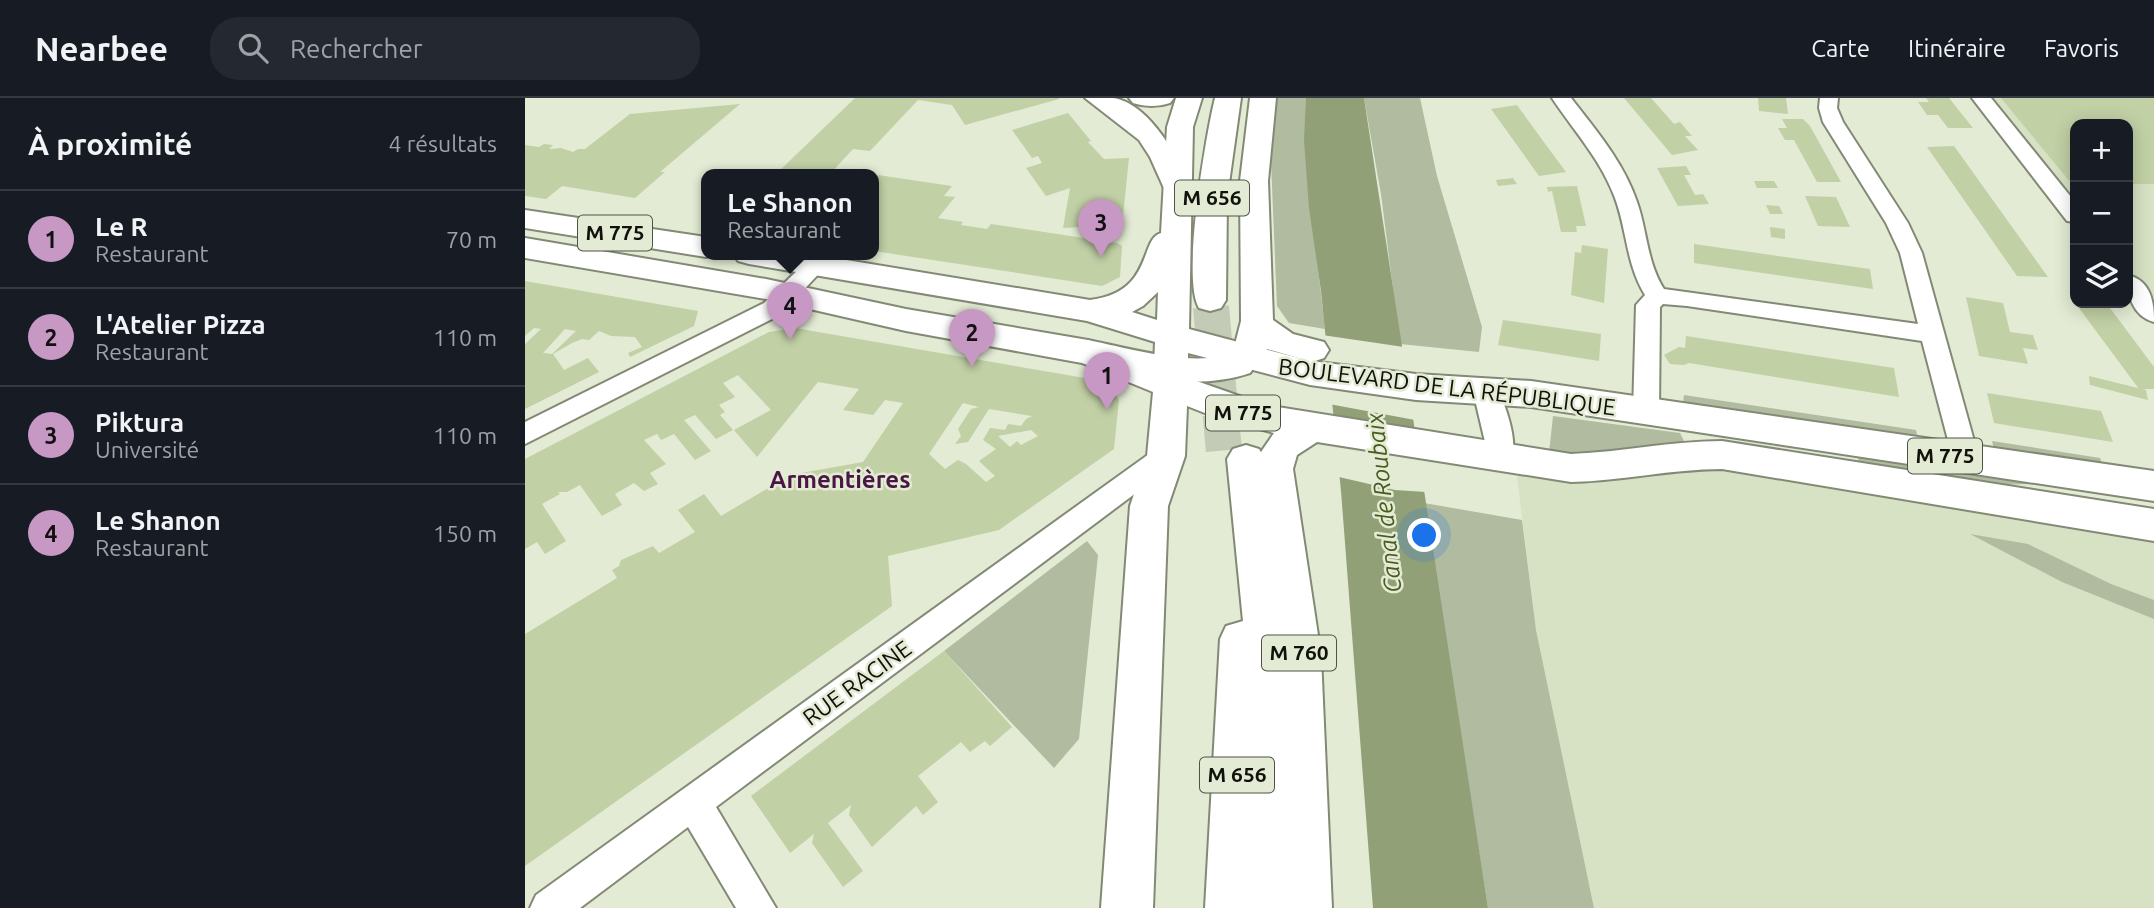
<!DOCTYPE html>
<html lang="fr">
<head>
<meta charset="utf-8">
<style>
  :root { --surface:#171b24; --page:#242831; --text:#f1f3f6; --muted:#9ea1a6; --line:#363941; --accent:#c898c5 }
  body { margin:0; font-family:Ubuntu,sans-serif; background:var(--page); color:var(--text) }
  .controls { position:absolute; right:21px; top:21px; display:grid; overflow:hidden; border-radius:14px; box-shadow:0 4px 18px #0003 }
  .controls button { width:63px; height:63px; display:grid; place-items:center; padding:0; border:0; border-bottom:2px solid var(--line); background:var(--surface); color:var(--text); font:35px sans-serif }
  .you { position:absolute; left:900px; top:438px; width:24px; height:24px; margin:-18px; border:5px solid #fff; border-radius:50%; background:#1a73e8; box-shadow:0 0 0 10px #1a73e833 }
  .badge { display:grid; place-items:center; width:46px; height:46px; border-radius:50%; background:var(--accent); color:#111; font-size:23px; font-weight:700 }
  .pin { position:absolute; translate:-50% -58px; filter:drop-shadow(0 2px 4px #0008) }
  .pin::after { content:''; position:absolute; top:37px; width:24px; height:21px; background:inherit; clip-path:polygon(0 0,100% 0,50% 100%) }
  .popup { position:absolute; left:176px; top:71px; width:178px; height:91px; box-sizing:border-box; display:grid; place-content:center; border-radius:14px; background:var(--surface); filter:drop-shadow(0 2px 5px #0005); font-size:23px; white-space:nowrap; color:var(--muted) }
  .popup b { font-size:26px; color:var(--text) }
  .popup::after { content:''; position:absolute; left:50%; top:100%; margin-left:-14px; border:14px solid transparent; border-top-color:var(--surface) }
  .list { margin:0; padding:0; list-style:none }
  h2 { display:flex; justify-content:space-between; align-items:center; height:91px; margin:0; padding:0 28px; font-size:30px }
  h2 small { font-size:23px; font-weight:400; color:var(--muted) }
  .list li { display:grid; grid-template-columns:46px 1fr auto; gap:21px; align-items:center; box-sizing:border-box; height:98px; padding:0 28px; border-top:2px solid var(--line) }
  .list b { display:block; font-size:26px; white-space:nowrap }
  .list p { margin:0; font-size:23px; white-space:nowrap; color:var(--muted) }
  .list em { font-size:23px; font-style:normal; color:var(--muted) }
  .icon { flex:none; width:38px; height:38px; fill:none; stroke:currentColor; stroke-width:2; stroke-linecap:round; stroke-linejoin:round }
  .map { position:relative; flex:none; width:1629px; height:810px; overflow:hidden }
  header { display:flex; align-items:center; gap:42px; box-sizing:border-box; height:98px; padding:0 35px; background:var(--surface); border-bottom:2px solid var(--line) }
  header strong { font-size:33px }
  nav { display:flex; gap:38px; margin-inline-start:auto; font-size:24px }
  .search { width:490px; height:63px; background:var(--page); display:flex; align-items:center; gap:18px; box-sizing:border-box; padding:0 24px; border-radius:28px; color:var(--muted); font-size:26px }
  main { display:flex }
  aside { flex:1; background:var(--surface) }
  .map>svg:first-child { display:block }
  .built { fill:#d7e1c4 }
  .green { fill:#b1bb9f }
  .water { fill:#92a077 }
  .pier { fill:#e3ebd4 }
  .building { fill:#c1d0a5; fill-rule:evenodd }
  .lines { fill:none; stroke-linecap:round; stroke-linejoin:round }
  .highway-tunnel-far1 { stroke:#c3cab6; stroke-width:29; stroke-dasharray:29 14; stroke-linecap:butt }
  .highway-tunnel { stroke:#c3cab6; stroke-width:36; stroke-dasharray:36 18; stroke-linecap:butt }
  .street-casing { stroke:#828a75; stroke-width:4 }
  .secondary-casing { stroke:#828a75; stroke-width:4 }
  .primary-casing { stroke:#828a75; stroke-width:4 }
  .highway-casing { stroke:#828a75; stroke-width:4 }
  .street { fill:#fff; fill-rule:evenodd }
  .secondary { fill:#fff; fill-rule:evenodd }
  .primary { fill:#fff; fill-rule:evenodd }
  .highway { fill:#fff; fill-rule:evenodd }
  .labels { text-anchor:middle; stroke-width:5; stroke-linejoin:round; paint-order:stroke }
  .shield { fill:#e3ebd4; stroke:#4f5347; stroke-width:2 }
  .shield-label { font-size:21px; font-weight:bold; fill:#10120b }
  .street-label { font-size:23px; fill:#10120b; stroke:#e3ebd4 }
  .neighbourhood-label { font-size:24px; font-weight:bold; fill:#4a1644; stroke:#e3ebd4 }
  .water-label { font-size:24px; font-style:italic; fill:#495b1c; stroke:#e3ebd4 }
</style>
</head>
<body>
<header>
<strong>Nearbee</strong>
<div class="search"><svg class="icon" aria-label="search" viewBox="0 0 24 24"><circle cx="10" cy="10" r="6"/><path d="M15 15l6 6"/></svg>Rechercher</div>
<nav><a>Carte</a><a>Itinéraire</a><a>Favoris</a></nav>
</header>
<main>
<aside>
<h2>À proximité<small>4 résultats</small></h2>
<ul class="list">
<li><span class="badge">1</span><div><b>Le R</b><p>Restaurant</p></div><em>70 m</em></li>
<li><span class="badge">2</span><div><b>L'Atelier Pizza</b><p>Restaurant</p></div><em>110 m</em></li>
<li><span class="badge">3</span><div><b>Piktura</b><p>Université</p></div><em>110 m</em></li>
<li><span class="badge">4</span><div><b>Le Shanon</b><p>Restaurant</p></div><em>150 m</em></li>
</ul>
</aside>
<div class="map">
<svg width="1629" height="810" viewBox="0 0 1629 810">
  <rect width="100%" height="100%" fill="#e3ebd4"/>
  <g class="built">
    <path d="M1462 0H1629V207L1603 174V26H1550V109Z"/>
    <path d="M1165 366 1629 437V810H1069L1011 532 992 378 1045 381Z"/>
  </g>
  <g class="green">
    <path d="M752 0H781L786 109 800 231 764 225 752 208 745 40Z"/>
    <path d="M839 0H895L912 78 957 229 954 254 875 246 856 96Z"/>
    <path d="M1159 297 1391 332 1393 340 1158 305Z"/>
    <path d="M1028 318 1155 335 1160 345 1055 358 1024 355Z"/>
    <path d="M1467 343 1575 360 1578 368 1469 351Z"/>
    <path d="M1333 359 1510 383 1511 386 1456 387 1334 366Z"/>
    <path d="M899 405 997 422 1011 532 1069 810H963Z"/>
    <path d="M1445 436 1503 446 1586 486 1629 502V521L1537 484Z"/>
    <path d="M562 443 573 457 554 641 529 670 419 553Z"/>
  </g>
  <path class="water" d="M781 0H839L963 810H848L816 393 796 193 784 110 779 42Z"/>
  <g class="pier">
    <path d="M797 237 879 249 890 322 804 306Z"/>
    <path d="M805 316 892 331 901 394 870 392 814 379Z"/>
  </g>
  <g class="building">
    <path d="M330 0H534V1L440 27 427 7 393 2 345 53 328 51 305 76H251Z"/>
    <path d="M1099 0H1126L1149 26 1155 24 1167 38H1160L1173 52 1147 57Z"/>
    <path d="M1233 0H1261L1263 16 1234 13Z"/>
    <path d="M1401 0H1424L1448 30H1423L1413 17H1402L1393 4H1404Z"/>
    <path d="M1476 0H1629V86H1603V26H1550V85H1546Z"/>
    <path d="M215 6 135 74H140L110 100 37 88 21 101 0 98V47L14 49 19 46 28 47 24 51 36 50 48 54 53 51H60L105 16Z"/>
    <path d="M992 7 1021 47 1041 74 1014 78 966 11Z"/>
    <path d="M543 15 566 43 563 44 579 61 604 60 597 127 538 130 545 90 521 98 501 70 517 65 513 58 507 60 487 32Z"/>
    <path d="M1257 21H1278L1285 28 1316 84H1292L1269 42H1260L1253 30H1262Z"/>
    <path d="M1429 48 1523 179 1492 178 1402 49Z"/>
    <path d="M1161 68 1166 77H1159L1170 97 1178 96 1184 106 1153 108 1132 70Z"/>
    <path d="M353 77 427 88 419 98 430 99 413 120 438 124 436 127 462 131 466 126 592 145 597 148 595 179 577 188 349 153V107L352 103 349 102V82Z"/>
    <path d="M988 80 992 86 973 88 971 82Z"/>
    <path d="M1229 83H1249L1253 90H1232Z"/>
    <path d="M1052 88 1061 128H1051L1052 134H1036L1027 93 1023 94 1022 89Z"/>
    <path d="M1280 98 1311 99 1325 129 1293 128Z"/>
    <path d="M1241 107 1254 108 1258 116H1245Z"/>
    <path d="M1245 129 1260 131V141L1246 139Z"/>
    <path d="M1169 146 1345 171 1348 191 1169 165Z"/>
    <path d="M1057 147 1083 151 1079 205 1046 197 1050 154 1056 155Z"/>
    <path d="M0 183 144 208 173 213 169 228 105 259 103 255 117 249 110 239 86 238 74 233 64 242 57 241 47 245 28 256 39 272 63 260 74 274 0 311V246L16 231 9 230 0 238ZM40 231 51 233 27 256 18 255Z"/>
    <path d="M1441 199 1478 205 1485 234 1508 237 1513 252 1498 250 1503 266 1454 258Z"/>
    <path d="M1551 206H1582L1629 269V291H1614Z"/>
    <path d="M978 222 1076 236 1074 263 973 247Z"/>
    <path d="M270 230 577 283 585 287 594 302 589 351 474 432 363 458 367 508 0 768V536L92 480 87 472 94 468 96 462 128 448 134 455 170 434 153 412 179 396 196 418 265 377 338 364 378 305 360 302 348 317 318 312 334 291 293 284 232 359 209 332 246 312 213 277 198 285 210 299 194 307 200 314 195 317 208 332 191 341 170 317 159 322 186 353 170 362 149 336 136 342 132 336 119 342 141 366 125 375 133 386 119 393 109 385 90 396 97 407 77 418 55 387 42 394H33L35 396 17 406 41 443 20 456 12 444 0 451V361L244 234ZM438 305 454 309 446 311 433 331 436 338 430 346 443 344 464 311 507 318 501 321 496 328 483 326 480 332 465 330 458 342 471 351 454 363 470 378 461 384 441 366 433 362 420 371 404 356ZM506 332 513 338 496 347 492 343 485 349 473 338Z"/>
    <path d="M1161 238 1369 270 1374 299 1164 265 1159 267 1145 266 1139 257 1154 249 1160 250Z"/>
    <path d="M1564 278 1621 292 1623 302 1565 287Z"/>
    <path d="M1462 295 1576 313 1588 344 1469 325Z"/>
    <path d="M419 553 487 629 465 648 460 643 445 654 436 644 393 678 413 704 398 717 391 708 347 749 324 717 326 707 303 725 338 773 318 789 287 745 289 736 265 755 226 698Z"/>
  </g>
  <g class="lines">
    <path class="highway-tunnel-far1" d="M685 202 686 211"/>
    <path class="highway-tunnel" d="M686 209 700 365"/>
    <defs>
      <g id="street">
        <path d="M1027 0H1046C1071 32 1099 65 1112 104 1122 132 1122 165 1139 191L1393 226 1375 155 1361 125 1298 24 1294 10 1295 0H1313L1312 10 1318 24 1383 125 1397 155 1454 361 1451 368 1441 371 1431 368 1428 361 1397 243 1162 208 1138 206 1135 209 1134 315 1130 322 1121 325 1112 322 1108 315 1111 207 1120 197C1101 166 1102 132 1090 100 1076 62 1049 33 1027 0Z"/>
        <path d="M1447 0H1466L1550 104V124L1542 123Z"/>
        <path d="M291 160 299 162 302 167 255 217 0 346V324L239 205 283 162Z"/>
        <path d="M1603 177C1626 183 1629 204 1629 224 1607 218 1602 196 1603 177Z"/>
        <path d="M961 284 970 286C980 305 995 346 985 365L975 368 965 365 948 293 952 286Z"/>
        <path d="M641 348 651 351 654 358 651 365 191 709 251 810H211L163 729 55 810H5L11 797 631 351Z"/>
      </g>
      <g id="secondary">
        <path d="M560 0C569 0 579 0 588 0 624 5 655 61 666 91L662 97 652 100 642 97 625 59 614 42Z"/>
        <path d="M604 0H649L645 5C633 9 620 9 608 5Z"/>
      </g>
      <g id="primary">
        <path d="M651 0H677L668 29 664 231 785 263 891 276 1006 283 1629 373V403L1006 309 891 302 785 287 663 255V280L740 307 1046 356C1097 354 1146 343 1197 343L1629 411V443L1197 371C1146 371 1097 383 1046 384L792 344 772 357 768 371 796 557 807 810H755L752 557 730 371 736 354 749 335 690 319 662 308 660 358 643 408 628 810H576L605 408 622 358 628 294 557 265 381 233 241 201 0 160V140L241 181 381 211 563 242 629 267 630 244 562 223 224 166 213 163 209 156H285L565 202C629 194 614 141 636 135L642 29ZM633 194 632 222 607 214 618 208Z"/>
        <path d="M0 112 181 139V156H190L181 159 0 130Z"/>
      </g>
      <g id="highway">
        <path d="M690 0H716L702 100 701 202 696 210 685 213 674 210C656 182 681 36 690 0Z"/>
        <path d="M725 0H751L743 83 748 222 768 236 799 244 804 252 799 260 787 264 742 251 725 275C669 294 606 278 551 262L546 254 551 246 563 242C595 248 686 275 709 250L716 223 715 83Z"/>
        <path d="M721 347 734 351 740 361 763 564 769 810H680L695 541 701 528 718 523 702 361 708 351Z"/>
      </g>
    </defs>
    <use href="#street" class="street-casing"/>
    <use href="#secondary" class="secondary-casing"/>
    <use href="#primary" class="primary-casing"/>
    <use href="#highway" class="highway-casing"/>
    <use href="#street" class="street"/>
    <use href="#secondary" class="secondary"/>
    <use href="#primary" class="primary"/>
    <use href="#highway" class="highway"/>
  </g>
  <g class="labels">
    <g class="shield">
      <rect x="650" y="82.5" width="74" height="35" rx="5"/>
      <rect x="53" y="117.5" width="74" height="35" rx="5"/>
      <rect x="681" y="297.5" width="74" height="35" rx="5"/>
      <rect x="1383" y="340.5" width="74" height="35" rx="5"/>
      <rect x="737" y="537.5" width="74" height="35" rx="5"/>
      <rect x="675" y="659.5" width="74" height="35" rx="5"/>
    </g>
    <g class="shield-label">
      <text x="687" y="107">M 656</text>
      <text x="90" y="142">M 775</text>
      <text x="718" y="322">M 775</text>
      <text x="1420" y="365">M 775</text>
      <text x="774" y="562">M 760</text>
      <text x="712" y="684">M 656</text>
    </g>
    <g class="street-label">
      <text transform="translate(922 289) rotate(7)" y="8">BOULEVARD DE LA RÉPUBLIQUE</text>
      <text transform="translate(332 585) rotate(-36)" y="8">RUE RACINE</text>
    </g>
    <g class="neighbourhood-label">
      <text x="315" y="390">Armentières</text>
    </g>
    <g class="water-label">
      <text transform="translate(859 405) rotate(-96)" y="8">Canal de Roubaix</text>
    </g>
  </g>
</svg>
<div class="controls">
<button>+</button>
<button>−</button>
<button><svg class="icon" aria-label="layers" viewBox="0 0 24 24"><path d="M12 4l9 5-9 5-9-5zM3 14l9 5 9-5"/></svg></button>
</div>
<div class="you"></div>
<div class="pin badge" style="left:582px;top:312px">1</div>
<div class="pin badge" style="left:447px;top:269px">2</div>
<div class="pin badge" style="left:576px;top:159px">3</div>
<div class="pin badge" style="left:265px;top:242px">4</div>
<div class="popup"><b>Le Shanon</b>Restaurant</div>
</div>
</main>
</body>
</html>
